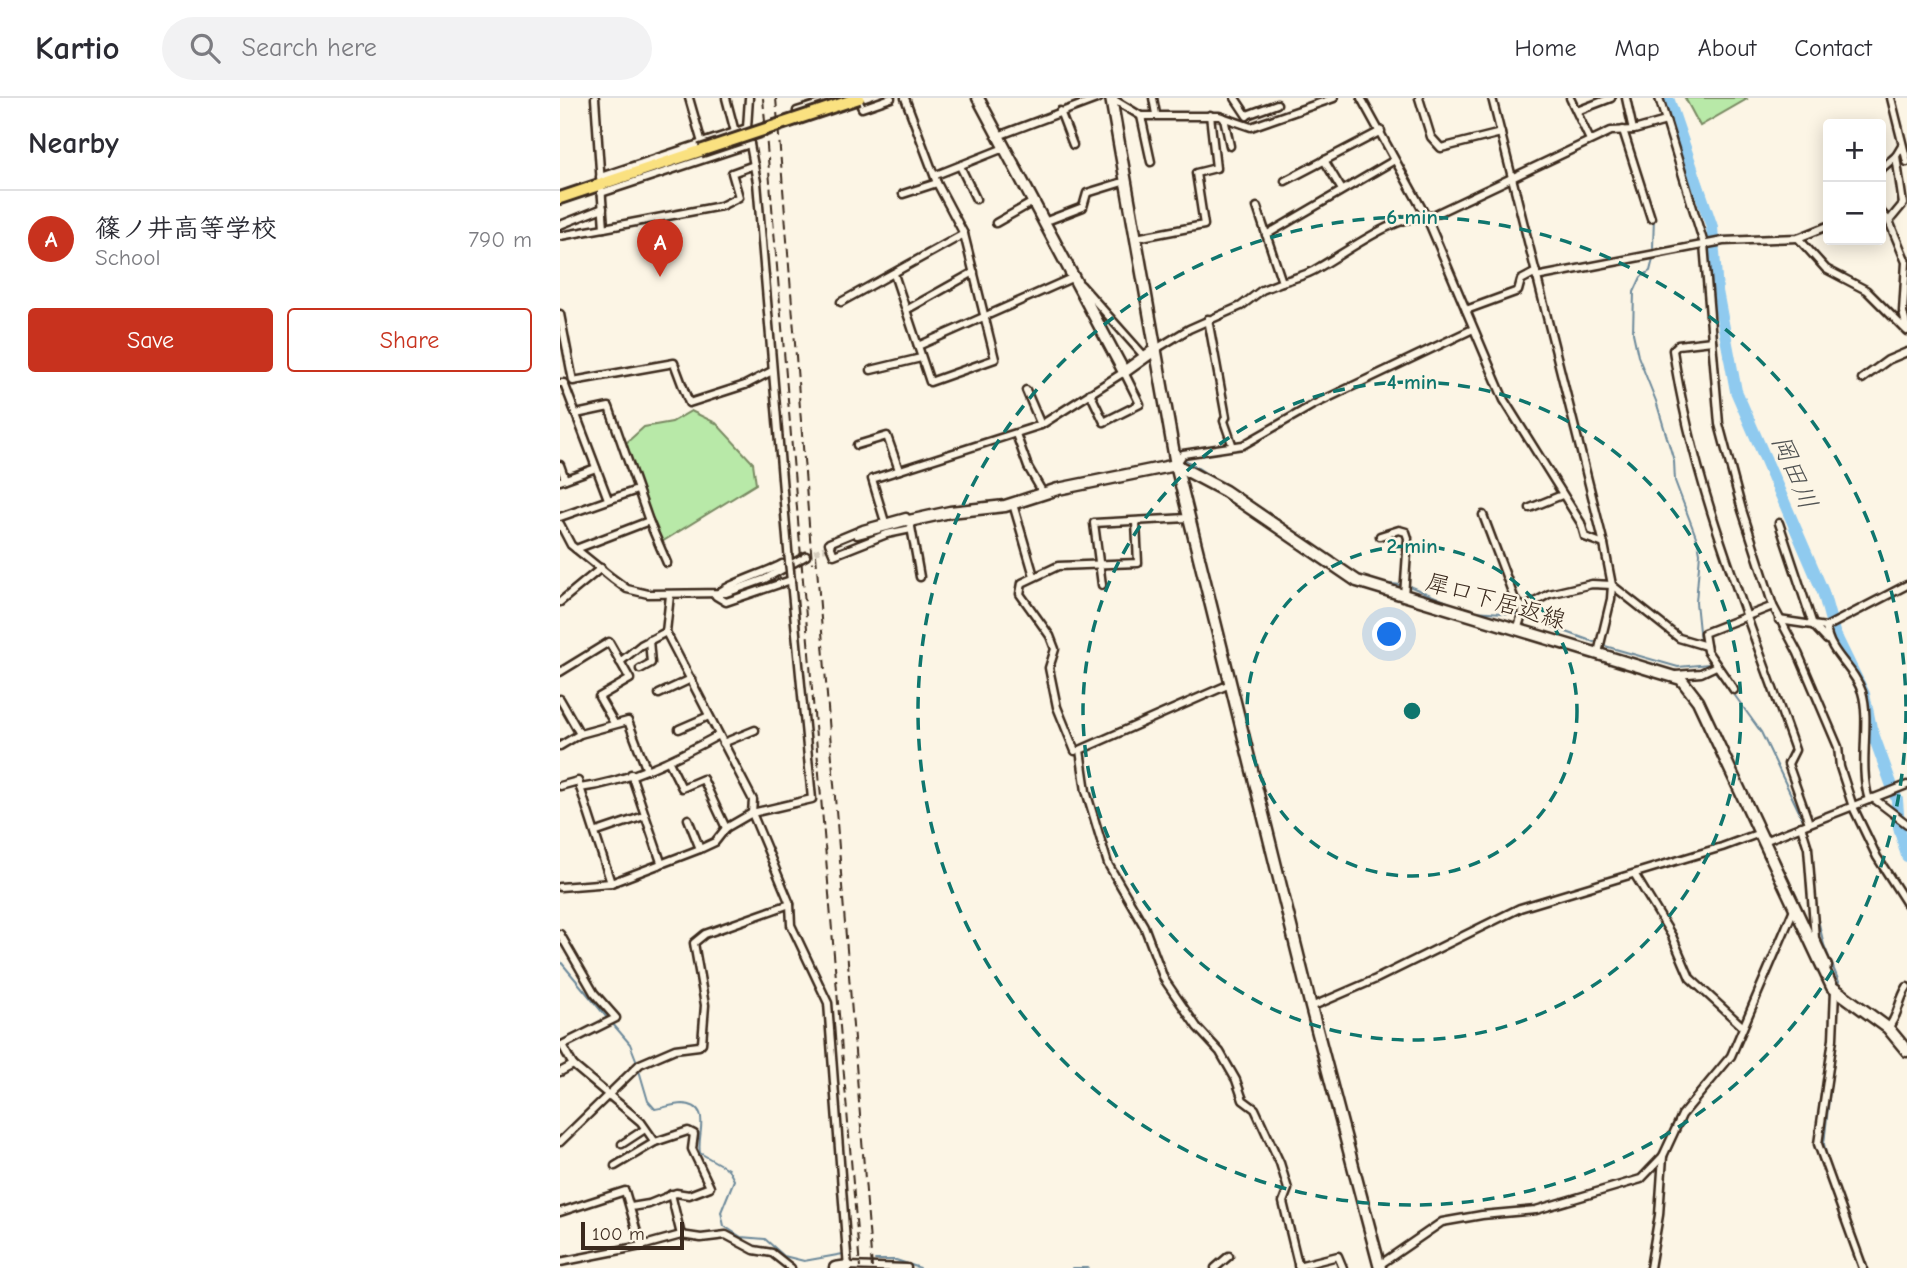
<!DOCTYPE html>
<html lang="en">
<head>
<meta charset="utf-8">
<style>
  :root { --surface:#fff; --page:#f2f2f3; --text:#2b2b33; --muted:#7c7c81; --line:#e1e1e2; --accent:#c8321e }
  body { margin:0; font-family:"Comic Neue","Klee One",sans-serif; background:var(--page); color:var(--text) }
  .controls { position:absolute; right:21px; top:21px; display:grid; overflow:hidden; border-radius:7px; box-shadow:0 4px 18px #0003 }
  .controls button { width:63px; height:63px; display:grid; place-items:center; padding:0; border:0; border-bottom:2px solid var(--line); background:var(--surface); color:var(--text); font:35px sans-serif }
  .scale { position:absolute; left:21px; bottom:18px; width:103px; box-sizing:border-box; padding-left:7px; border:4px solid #3b2a1e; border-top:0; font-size:19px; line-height:24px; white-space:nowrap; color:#3b2a1e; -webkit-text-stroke:5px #fcf5e5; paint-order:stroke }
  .you { position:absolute; left:830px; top:537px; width:24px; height:24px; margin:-18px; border:5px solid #fff; border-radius:50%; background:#1a73e8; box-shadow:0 0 0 10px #1a73e833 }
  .badge { display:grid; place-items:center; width:46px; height:46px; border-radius:50%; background:var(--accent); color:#fff; font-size:23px; font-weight:700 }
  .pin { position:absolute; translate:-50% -58px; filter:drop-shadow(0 2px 4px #0008) }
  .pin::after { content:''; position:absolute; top:37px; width:24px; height:21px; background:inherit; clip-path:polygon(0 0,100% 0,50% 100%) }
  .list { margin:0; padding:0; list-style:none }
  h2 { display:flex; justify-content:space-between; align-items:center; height:91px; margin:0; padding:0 28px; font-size:30px }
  h2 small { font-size:23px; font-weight:400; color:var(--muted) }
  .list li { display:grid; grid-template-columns:46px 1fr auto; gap:21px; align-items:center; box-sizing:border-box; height:98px; padding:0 28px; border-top:2px solid var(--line) }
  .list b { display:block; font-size:26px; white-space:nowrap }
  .list p { margin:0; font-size:23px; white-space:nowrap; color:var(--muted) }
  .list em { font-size:23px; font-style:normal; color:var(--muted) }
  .actions { display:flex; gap:14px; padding:21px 28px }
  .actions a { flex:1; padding:16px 0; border:2px solid var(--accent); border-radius:7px; text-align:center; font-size:24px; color:var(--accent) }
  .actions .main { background:var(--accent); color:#fff }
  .icon { flex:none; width:38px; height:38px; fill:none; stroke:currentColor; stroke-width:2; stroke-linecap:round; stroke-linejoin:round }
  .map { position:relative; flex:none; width:1347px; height:1170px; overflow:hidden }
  header { display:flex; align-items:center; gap:42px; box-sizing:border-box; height:98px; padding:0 35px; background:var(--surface); border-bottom:2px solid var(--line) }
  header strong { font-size:33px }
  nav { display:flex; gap:38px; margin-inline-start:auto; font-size:24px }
  .search { width:490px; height:63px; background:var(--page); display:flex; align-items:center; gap:18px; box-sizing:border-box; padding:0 24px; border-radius:38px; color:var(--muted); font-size:26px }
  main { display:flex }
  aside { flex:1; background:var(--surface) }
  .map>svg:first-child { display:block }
  .green { fill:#b8e9a8; stroke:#7a8a63; stroke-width:2 }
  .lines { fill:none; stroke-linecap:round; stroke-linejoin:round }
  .stream { stroke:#6d8a9b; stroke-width:2 }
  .river { stroke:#8fcaef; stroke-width:12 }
  .street-tunnel { stroke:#d5ccbd; stroke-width:6; stroke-dasharray:6 3; stroke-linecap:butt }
  .street-casing { stroke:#3b2a1e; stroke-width:11 }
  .secondary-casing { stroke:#3b2a1e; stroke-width:15 }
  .primary-casing { stroke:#3b2a1e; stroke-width:16 }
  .street { stroke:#fcf5e5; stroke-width:6 }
  .secondary { stroke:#fcf5e5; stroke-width:10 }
  .primary { stroke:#fae180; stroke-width:10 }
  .rail { stroke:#3b2a1e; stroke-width:2; stroke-dasharray:10 5; stroke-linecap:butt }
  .street-bridge-casing { stroke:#3b2a1e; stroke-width:11; stroke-linecap:butt }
  .primary-bridge-casing { stroke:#3b2a1e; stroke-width:16; stroke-linecap:butt }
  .street-bridge { stroke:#fcf5e5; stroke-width:6 }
  .primary-bridge { stroke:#fae180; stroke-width:10 }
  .ring { fill:none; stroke:#0f766e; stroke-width:3.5; stroke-dasharray:12 9 }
  .labels { text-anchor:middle; stroke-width:5; stroke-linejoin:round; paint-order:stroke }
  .street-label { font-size:24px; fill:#3b2a1e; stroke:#fcf5e5 }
  .water-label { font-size:26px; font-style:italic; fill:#505252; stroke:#fcf5e5 }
  .centre { fill:#0f766e; stroke:#fcf5e5; stroke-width:3.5 }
  .ring-label { font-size:21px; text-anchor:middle; font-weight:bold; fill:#0f766e; stroke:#fcf5e5; stroke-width:5; stroke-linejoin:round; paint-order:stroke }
</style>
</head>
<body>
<header>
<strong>Kartio</strong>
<div class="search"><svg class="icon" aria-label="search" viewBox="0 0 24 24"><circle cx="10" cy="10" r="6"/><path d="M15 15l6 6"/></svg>Search here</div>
<nav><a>Home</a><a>Map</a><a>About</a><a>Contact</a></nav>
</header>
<main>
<aside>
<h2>Nearby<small></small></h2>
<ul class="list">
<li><span class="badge">A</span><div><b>篠ノ井高等学校</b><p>School</p></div><em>790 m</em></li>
</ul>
<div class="actions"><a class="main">Save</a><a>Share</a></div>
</aside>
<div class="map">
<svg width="1347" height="1170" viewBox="0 0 1347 1170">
  <rect width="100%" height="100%" fill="#fcf5e5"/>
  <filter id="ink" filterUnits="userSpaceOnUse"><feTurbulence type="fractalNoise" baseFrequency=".0143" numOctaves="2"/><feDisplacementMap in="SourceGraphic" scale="14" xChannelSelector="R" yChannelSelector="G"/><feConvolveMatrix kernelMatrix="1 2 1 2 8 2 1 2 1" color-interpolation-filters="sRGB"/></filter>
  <g filter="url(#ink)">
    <g class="green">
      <path d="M1125 0H1186L1187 1 1140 28Z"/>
      <path d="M131 313 156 325 193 365 196 386 100 445 65 346 84 329 112 324Z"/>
    </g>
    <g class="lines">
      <g class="stream">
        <path d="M1067 18 1068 28"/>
        <path d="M1088 100 1094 118 1093 150"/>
        <path d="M1093 161 1090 173 1081 179 1074 194 1073 235 1078 258 1096 303 1114 363 1115 383 1138 444 1140 455 1136 504 1140 543"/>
        <path d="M624 361 672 392"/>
        <path d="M731 432 803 480"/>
        <path d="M818 485 843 487"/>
        <path d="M849 488 902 510"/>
        <path d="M914 513 957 516 1034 544"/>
        <path d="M1045 548 1118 569 1149 566"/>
        <path d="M1142 548 1152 570 1169 590"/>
        <path d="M1173 595 1201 634 1244 724"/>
        <path d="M1246 729 1251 751"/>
        <path d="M1255 809 1264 847 1279 884"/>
        <path d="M0 863 48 921"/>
        <path d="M1277 919 1278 902"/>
        <path d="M52 925 70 946 77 964"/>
        <path d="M78 969 88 1003 95 1011C104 1010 113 1006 122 1006 154 1007 136 1037 140 1055L168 1071 174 1082 161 1114 164 1128 181 1139 205 1141 224 1158 244 1163 283 1156"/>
        <path d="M1268 1065 1264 1046 1273 966"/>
        <path d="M1284 1109 1307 1170"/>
        <path d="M315 1162H336L360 1170"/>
        <path d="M512 1170H528"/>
      </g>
      <path class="river" d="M1108 0 1152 129 1157 193 1176 293 1263 494 1274 534 1304 596 1311 630 1337 702 1339 729 1347 758"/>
      <path class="street-tunnel" d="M246 458 275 446"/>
      <defs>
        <g id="street">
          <path d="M129 0 142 45"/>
          <path d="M166 0 175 34"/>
          <path d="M189 0 187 30 197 84 229 464"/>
          <path d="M297 0 302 10 331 0"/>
          <path d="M345 0 377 85 404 136 435 261 370 284 358 248 514 179"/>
          <path d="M551 0 581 18H659L691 29 774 0"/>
          <path d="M593 0 596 16"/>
          <path d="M675 0 687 18"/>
          <path d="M801 0 867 120 944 302 1021 425 1025 439 1044 446"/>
          <path d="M859 0 871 39 881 50 941 35"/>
          <path d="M932 0 1044 446 1052 487 1051 501 1038 555"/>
          <path d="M1010 0 1030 42"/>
          <path d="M1066 0 1073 32"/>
          <path d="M1099 0 1144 146 1159 326 1182 412 1213 508 1238 555 1278 649 1280 669 1293 709 1317 759 1347 806"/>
          <path d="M1331 0 1347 64"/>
          <path d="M237 13 278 0"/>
          <path d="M500 13 513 47"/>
          <path d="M1017 13 1051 0"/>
          <path d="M687 17 717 6"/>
          <path d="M581 18 591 64"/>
          <path d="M664 20 670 48"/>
          <path d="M1063 32 1091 120"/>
          <path d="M438 38 539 0"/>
          <path d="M764 62 782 92"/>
          <path d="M400 68 416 101"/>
          <path d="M1321 71 1336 58 1342 48"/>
          <path d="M376 77 444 50"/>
          <path d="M40 79 187 30"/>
          <path d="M725 83 821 33"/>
          <path d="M41 95 190 46"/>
          <path d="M343 96 377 85"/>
          <path d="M1321 114 1329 123 1346 164 1343 214 1347 231"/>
          <path d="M1329 123 1343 106 1336 58"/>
          <path d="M484 124 523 109 527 95 566 83"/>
          <path d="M436 125 473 104"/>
          <path d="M0 127 43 110"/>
          <path d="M44 130 161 108 179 99 172 75 194 67"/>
          <path d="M706 137 833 63"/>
          <path d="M0 138 44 130 35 0"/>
          <path d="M576 140 644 127 636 75 656 70 650 17"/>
          <path d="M1238 140 1266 171 1306 192 1347 233"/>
          <path d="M334 176 358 248"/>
          <path d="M976 179 1163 143 1238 140 1268 128"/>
          <path d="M722 184C734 180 748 177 758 170 782 157 840 113 867 120L1051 33 1074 32 1106 23"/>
          <path d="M521 187 585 259"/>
          <path d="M281 204 404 136"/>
          <path d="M348 211 414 174"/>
          <path d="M906 212 958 193 961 182 976 174"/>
          <path d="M0 216 13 283 114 265 129 305 185 287 212 273"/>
          <path d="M648 221 666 319 664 323 672 346"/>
          <path d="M1152 243 1118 247 1113 252C1133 389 1189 521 1235 652L1228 666 1249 725"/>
          <path d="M596 251 629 231 681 208 702 192 722 184 697 109"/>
          <path d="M311 272 361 260"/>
          <path d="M1302 281 1328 262 1347 254"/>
          <path d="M0 285H4L48 401"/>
          <path d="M466 292 481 327"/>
          <path d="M16 316 49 309 89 423 107 465"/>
          <path d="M456 336 468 369 483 395"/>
          <path d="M297 347 327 338 339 372"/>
          <path d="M617 365 623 356 683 347 753 307 913 231"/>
          <path d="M0 367 5 381"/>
          <path d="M0 383 36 370"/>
          <path d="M453 406 474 478"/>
          <path d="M970 410 1002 397"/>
          <path d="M923 417 955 502 964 510"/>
          <path d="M0 419 77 392"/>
          <path d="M349 423 346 419 303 431 269 445 274 457 327 436 351 431"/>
          <path d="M325 424 312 381 481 327 564 274 580 306 544 324 530 295"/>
          <path d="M1219 425 1253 527 1267 542"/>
          <path d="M0 426 11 447 52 480 67 491 88 496 166 495 205 481 246 458"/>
          <path d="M351 429 360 479"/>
          <path d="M297 437 349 423"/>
          <path d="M820 438 839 432 846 434 848 440 844 498"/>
          <path d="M16 451 89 423"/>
          <path d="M222 466C208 474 161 488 156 498L166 504 231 482"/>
          <path d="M542 487 534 425 628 420"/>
          <path d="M110 497 106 534 193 702 192 715 230 806 231 827 268 905 288 1170"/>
          <path d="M0 504 41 470"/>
          <path d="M1219 522 1266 529 1347 487"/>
          <path d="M1266 529C1269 556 1294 569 1302 594 1311 624 1298 667 1309 702"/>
          <path d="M957 532 964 510 989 496 1032 486 1052 487 1119 540 1146 548"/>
          <path d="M60 564 81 547 106 534"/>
          <path d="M80 571 91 565 89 542"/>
          <path d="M0 574 49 544 70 581 39 599 54 625"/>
          <path d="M1116 577 1141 575 1156 568"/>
          <path d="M670 586 520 652 526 693 548 766 584 828 604 881 637 929 660 954 676 982 683 1002 695 1011 720 1065 728 1091 723 1104 739 1170"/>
          <path d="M1174 592 1147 553 1144 535 1213 508"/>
          <path d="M99 596 131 581"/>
          <path d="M0 601 20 636 68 623 86 670"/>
          <path d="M119 631 149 618"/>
          <path d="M163 645 195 632"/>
          <path d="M0 648 20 636"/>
          <path d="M515 653 497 609 489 570 495 551 490 538 460 496 462 485 498 468 578 465 576 424"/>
          <path d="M109 664 122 690 143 681 166 730"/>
          <path d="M71 676 101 764"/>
          <path d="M0 688 18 683 51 785"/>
          <path d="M20 690C68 684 117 660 159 637"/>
          <path d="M1313 700 1347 726"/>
          <path d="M128 721 140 751"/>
          <path d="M1241 728 1248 750 1255 840 1268 868"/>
          <path d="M37 734 84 718"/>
          <path d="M1204 743 1347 687"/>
          <path d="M1075 777 1112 838 1130 880 1182 928"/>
          <path d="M0 789 51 785 140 751 155 744 166 730 192 715 252 701 230 473"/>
          <path d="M0 836 34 895 56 920 2 947 13 967"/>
          <path d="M1275 892 1273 941 1258 1046 1303 1170"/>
          <path d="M751 909 816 881 960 810 1162 749 1200 735"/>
          <path d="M1328 930C1339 917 1338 903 1347 889"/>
          <path d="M0 974 13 967 81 1024 95 1044"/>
          <path d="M0 1044 80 966 115 951 139 948 142 945 145 907 134 845 145 836 230 806"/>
          <path d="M62 1046 85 1031"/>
          <path d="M55 1068 95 1044 128 1033 134 1036 132 1051 150 1089 129 1097 116 1095 89 1106 71 1109"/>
          <path d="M111 1096 121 1137"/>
          <path d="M0 1114 65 1093 81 1148 121 1137 141 1140 166 1137 194 1152 212 1155 231 1170"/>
          <path d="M0 1164 81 1148"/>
          <path d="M288 1168 347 1170"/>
          <path d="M738 1168 778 1158 783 1170"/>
          <path d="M818 1168 882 1124 922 1117 976 1112 1081 1081 1103 1058 1122 1017 1171 958 1234 811"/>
          <path d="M655 1170 669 1158"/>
          <path d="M1090 1170 1099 1117 1103 1058"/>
        </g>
        <g id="secondary">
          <path d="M418 0 564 274 596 251"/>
          <path d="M551 0 616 367 665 393 797 483 1121 581 1138 603 1272 889 1328 930 1347 953"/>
          <path d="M349 423 390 414 445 408 498 391 616 367 751 909 820 1170"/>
          <path d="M275 1170 288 1168"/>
        </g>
        <path id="primary" d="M0 100 140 53"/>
      </defs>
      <use href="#street" class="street-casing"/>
      <use href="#secondary" class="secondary-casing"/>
      <use href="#primary" class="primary-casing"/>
      <use href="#street" class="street"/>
      <use href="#secondary" class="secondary"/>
      <use href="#primary" class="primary"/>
      <g class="rail">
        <path d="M203 0 300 1170"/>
        <path d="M216 0 252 465"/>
        <path d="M256 457 312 1170"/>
      </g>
      <defs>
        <path id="street-bridge" d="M229 464 230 473"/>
        <path id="primary-bridge" d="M140 53 299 0"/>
      </defs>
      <use href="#street-bridge" class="street-bridge-casing"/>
      <use href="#primary-bridge" class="primary-bridge-casing"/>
      <use href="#street-bridge" class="street-bridge"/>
      <use href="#primary-bridge" class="primary-bridge"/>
    </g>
  </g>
  <g class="ring">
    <circle cx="852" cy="613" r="165"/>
    <circle cx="852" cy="613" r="329"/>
    <circle cx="852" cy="613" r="494"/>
  </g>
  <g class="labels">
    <g class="street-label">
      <text transform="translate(936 503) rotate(16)" y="8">犀口下居返線</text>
    </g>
    <g class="water-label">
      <text transform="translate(1235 374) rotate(67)" y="9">岡田川</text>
    </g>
  </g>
  <circle cx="852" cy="613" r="10" class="centre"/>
  <g class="ring-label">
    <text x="852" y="126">6 min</text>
    <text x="852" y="291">4 min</text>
    <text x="852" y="455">2 min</text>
  </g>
</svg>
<div class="controls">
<button>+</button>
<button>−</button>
</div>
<div class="scale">100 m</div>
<div class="you"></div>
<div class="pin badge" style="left:100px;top:179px">A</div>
</div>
</main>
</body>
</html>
